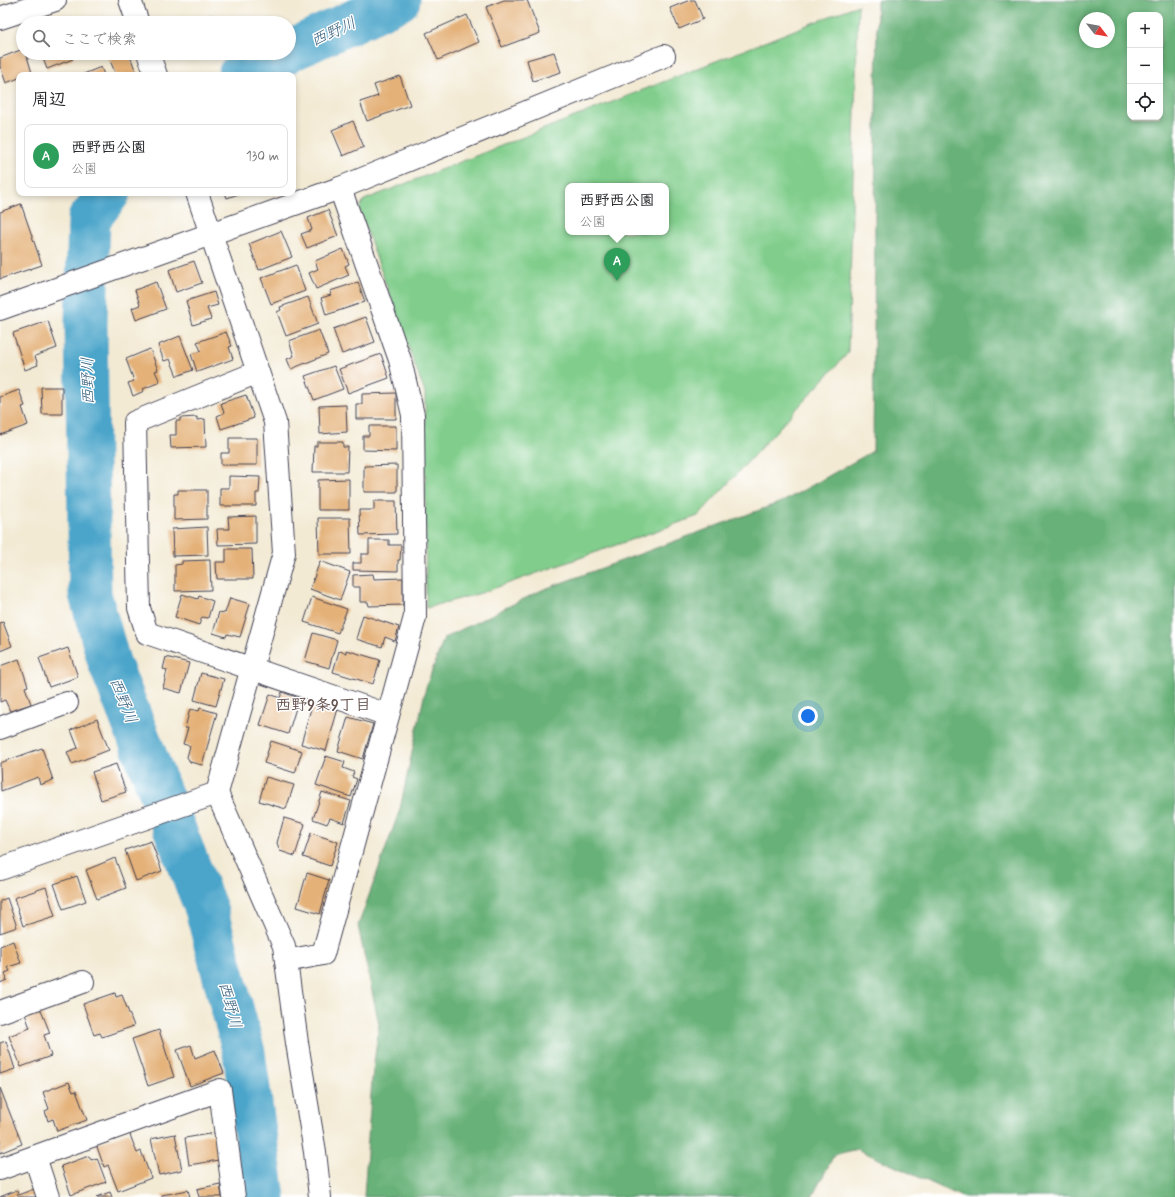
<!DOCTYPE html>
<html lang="ja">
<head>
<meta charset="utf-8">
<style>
  :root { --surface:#fff; --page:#f2f2f2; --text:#202124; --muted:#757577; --line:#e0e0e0; --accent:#1a73e8 }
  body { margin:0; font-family:Mynerve,"Klee One",sans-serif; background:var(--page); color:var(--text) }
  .controls { position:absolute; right:12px; top:12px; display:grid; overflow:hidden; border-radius:8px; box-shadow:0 2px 6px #0003 }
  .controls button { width:36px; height:36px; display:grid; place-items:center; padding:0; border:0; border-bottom:1px solid var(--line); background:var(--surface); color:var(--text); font:20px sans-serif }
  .compass { position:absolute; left:1079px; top:12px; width:36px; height:36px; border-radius:50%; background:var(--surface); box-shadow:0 2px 6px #0003; rotate:121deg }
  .you { position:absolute; left:808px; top:716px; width:14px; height:14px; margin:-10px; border:3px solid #fff; border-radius:50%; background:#1a73e8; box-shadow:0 0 0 6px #1a73e833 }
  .badge { display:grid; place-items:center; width:26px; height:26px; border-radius:50%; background:var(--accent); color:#fff; font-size:13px; font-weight:700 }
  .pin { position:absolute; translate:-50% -33px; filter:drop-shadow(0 1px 2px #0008) }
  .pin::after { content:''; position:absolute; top:21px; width:14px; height:12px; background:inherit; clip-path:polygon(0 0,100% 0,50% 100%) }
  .popup { position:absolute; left:565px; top:183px; width:104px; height:52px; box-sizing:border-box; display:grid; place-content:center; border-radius:8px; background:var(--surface); filter:drop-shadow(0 1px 3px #0005); font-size:13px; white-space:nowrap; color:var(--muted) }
  .popup b { font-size:15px; color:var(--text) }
  .popup::after { content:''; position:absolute; left:50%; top:100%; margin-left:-8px; border:8px solid transparent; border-top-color:var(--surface) }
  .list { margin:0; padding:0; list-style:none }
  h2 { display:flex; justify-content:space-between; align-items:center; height:52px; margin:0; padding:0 16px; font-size:17px }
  h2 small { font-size:13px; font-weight:400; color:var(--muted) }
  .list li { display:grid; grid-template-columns:26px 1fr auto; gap:12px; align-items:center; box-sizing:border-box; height:64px; margin:0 8px 8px; padding:0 8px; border:1px solid var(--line); border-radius:8px }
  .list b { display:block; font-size:15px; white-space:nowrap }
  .list p { margin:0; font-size:13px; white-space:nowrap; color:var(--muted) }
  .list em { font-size:13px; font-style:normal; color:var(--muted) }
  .icon { flex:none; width:22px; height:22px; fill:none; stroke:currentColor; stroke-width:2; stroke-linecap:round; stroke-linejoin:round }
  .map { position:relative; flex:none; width:1175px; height:1197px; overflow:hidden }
  .search { position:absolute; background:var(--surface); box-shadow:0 2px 6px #0003; left:16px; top:16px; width:280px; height:44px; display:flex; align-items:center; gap:10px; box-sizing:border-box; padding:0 14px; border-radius:22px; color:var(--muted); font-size:15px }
  .panel { position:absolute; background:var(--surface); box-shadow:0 2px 6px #0003; left:16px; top:72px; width:280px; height:124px; border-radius:8px }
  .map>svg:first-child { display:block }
  .green { fill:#81ce8c; stroke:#527864; fill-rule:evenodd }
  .forest { fill:#68b178; stroke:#456a5a; fill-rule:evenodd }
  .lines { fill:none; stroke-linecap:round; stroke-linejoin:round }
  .river { stroke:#4ca5ca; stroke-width:43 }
  .building { fill:#e4b178 }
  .minor-casing { stroke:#414052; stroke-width:24 }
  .minor { stroke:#fff; stroke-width:22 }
  .labels { text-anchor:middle; stroke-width:3; stroke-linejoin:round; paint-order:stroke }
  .water-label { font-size:16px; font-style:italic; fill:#355d7b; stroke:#fff }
  .neighbourhood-label { font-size:16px; font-weight:bold; fill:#665450; stroke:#fff }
</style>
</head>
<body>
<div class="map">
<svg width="1175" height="1197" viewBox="0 0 1175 1197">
  <rect width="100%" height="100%" fill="#fff"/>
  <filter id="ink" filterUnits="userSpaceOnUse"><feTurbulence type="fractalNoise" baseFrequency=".025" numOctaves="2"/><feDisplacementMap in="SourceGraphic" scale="8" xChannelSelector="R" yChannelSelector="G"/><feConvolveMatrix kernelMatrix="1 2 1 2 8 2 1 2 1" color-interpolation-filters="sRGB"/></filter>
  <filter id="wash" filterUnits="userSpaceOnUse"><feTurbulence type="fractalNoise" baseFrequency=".012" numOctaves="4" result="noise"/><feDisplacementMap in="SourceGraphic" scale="16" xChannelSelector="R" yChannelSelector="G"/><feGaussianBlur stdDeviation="0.9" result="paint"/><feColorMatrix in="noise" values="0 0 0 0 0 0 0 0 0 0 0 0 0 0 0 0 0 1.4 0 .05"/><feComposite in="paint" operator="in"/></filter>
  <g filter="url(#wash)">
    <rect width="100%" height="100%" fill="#f3ead4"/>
    <path class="green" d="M858 5 848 353 698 516 481 593 426 608 425 393 359 209 364 200ZM568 186H666V232H568Z"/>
    <path class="forest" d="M877 0H1175V1197H962L857 1149 834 1155 812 1197H364L372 1079 379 1024 358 926 400 809 426 687 444 638 542 590 784 501 873 451ZM1130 15H1160V117H1130ZM1085 18H1109V42H1085Z"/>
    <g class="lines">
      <g class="river">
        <path d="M289 51 399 0"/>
        <path d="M239 75 286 53"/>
        <path d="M109 193 89 219 86 324 90 594 109 662 206 909 244 1053 264 1197"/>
      </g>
    </g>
    <g id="blocks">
      <g class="building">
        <path d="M504 0H527L540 33 502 47 486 7Z"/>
        <path d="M690 0H695L703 19 679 29 670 8Z"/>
        <path d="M212 15 215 23H193Z"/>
        <path d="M467 15 479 42 438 60 426 33Z"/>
        <path d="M23 49V53H26L32 73 27 75H19V78L6 83 0 66V58Z"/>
        <path d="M554 52 561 72 533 81 527 60Z"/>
        <path d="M41 53H71L73 59 47 69Z"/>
        <path d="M107 53H129L137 75H116Z"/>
        <path d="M101 67 104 75H81Z"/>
        <path d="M400 76 410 105 367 121 360 102 378 96 374 85Z"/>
        <path d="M353 121 364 147 343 156 332 130Z"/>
        <path d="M225 193H241L227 198Z"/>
        <path d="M21 204 42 265 0 279V212Z"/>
        <path d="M328 210 338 236 307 248 301 234 312 230 308 218Z"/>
        <path d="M281 231 292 257 259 270 249 244Z"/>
        <path d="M343 249 349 264 345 266 349 275 316 289 309 273 318 269 315 261Z"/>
        <path d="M194 261 202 283 176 292 169 270Z"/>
        <path d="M296 265 305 291 271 304 261 278Z"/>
        <path d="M156 282 166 309 136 320 132 308 140 305 135 290Z"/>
        <path d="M358 282 365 302 326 315 321 298 331 295 330 291Z"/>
        <path d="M214 292 218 305 207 308 211 319 193 325 186 301Z"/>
        <path d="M308 297 318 324 286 336 277 312 281 310 280 307Z"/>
        <path d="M366 317 375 342 342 354 333 329Z"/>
        <path d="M48 321 57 348 35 356 38 365 25 370 13 333Z"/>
        <path d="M319 330 328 354 291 369 287 359 294 356 289 341Z"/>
        <path d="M226 332 232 346 229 347 233 359 197 372 191 354 201 351 197 342Z"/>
        <path d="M180 336 193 370 177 376 170 359 164 361 158 345Z"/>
        <path d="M150 349 158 370 155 371 160 382 143 389 144 391 133 396 128 383 134 381 126 359Z"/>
        <path d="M381 354 389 378 348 393 339 369Z"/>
        <path d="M334 366 343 389 314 400 305 376Z"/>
        <path d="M41 387H62V414H42Z"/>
        <path d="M19 390 25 406 22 407 28 425 0 435V397Z"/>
        <path d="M396 393V419H356V404H362V394Z"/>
        <path d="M246 395 254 418 221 429 217 416 224 413 221 403Z"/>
        <path d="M346 405 347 432 320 434 319 406Z"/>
        <path d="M197 417V420L205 419 206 447 171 448 170 435H176V421H180V418Z"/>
        <path d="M369 426H396V451L363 450V436H369Z"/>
        <path d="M229 438H257V465H221V453H229Z"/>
        <path d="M317 442H343V447H348L347 472H313L314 446H317Z"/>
        <path d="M397 465V492H364V466Z"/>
        <path d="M229 476 260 477 259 493H256V506H220V488H229Z"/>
        <path d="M349 479V510H318V480Z"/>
        <path d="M178 490H207V519L174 520V494H178Z"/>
        <path d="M374 501H396L397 534 360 535 359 510H374Z"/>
        <path d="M256 516V544L218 545 217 529H229L228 517Z"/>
        <path d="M318 518H350L351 554H319Z"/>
        <path d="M207 527 208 555 173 556 172 529Z"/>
        <path d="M369 540H389V545H401L400 560H398V571L353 570V563H361V554H369Z"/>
        <path d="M226 549H252L253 579H217L216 562H226Z"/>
        <path d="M210 560 211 590 175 591V565L182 564V561Z"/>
        <path d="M320 561 350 572 340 600 310 589Z"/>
        <path d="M373 574 374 579 403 578V605L369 606 368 602H360V587H353V575Z"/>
        <path d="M182 594 198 599 199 596 213 601 208 618 202 617 199 625 175 617Z"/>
        <path d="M312 597 347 609 338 633 304 622Z"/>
        <path d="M230 598 250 604 240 637 227 634 226 637 213 633 219 612 225 613Z"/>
        <path d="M363 615 399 627 395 641 385 637 382 647 356 639Z"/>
        <path d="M3 622 12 646 0 651V623Z"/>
        <path d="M313 633 337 640 329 668 305 661Z"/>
        <path d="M68 648 78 677 49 687 39 658Z"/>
        <path d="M346 650 380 660 373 684 333 672 339 651 346 653Z"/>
        <path d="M166 657 189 663 181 693 163 688 167 670 163 669Z"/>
        <path d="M19 659 28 686 25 687 31 704 10 711 5 700 0 702V666Z"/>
        <path d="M201 673 224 679 216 706 194 700Z"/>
        <path d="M282 692 299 698 288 734 260 725 270 694 280 698Z"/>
        <path d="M314 698 339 705 326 751 301 744Z"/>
        <path d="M200 708 217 713 202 765 190 762 187 757 190 746 183 744 188 728H185L190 709 199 711Z"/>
        <path d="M348 717 373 724 363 759 338 751Z"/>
        <path d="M97 719 109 750 72 764 67 752 78 748 71 730Z"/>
        <path d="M271 741 302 751 295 773 264 763Z"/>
        <path d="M42 748 53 780 40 785 38 777 1 791 0 763Z"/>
        <path d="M326 756 345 762 343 768 354 772 352 777 357 779 351 797 316 785Z"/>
        <path d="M116 764 126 792 101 800 92 772Z"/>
        <path d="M266 777 294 785 286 809 259 801Z"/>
        <path d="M322 792 351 801 344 823 330 818 327 824 313 819Z"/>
        <path d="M284 818 305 824 295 856 280 851 277 843Z"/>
        <path d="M311 833 338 842 330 866 303 857Z"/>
        <path d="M151 841 162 871 136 881 125 850Z"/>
        <path d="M115 858 126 888 97 899 86 870Z"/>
        <path d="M307 873 329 880 320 914 297 907Z"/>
        <path d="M77 876 86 901 63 909 54 884Z"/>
        <path d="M46 887 55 916 23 926 14 898Z"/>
        <path d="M7 898 17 927 0 933V901Z"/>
        <path d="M13 941 21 963 8 967 10 971 5 973 7 980 0 983V946Z"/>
        <path d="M115 993 116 997 122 995 134 1026 102 1037 100 1033 94 1035 83 1004Z"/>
        <path d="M40 1008 50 1033 44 1035 51 1056 21 1067 9 1036 30 1028 25 1014Z"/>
        <path d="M159 1030 174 1077 148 1086 132 1039Z"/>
        <path d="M6 1041 15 1069 0 1074V1043Z"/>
        <path d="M191 1045 195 1058 215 1050 224 1073 190 1086 177 1050Z"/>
        <path d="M69 1082 73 1092 76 1091 87 1120 57 1131 53 1119 48 1121 45 1111 49 1109 43 1092Z"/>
        <path d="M0 1088 22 1144 0 1153Z"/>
        <path d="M129 1132 137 1153 141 1151 151 1178 118 1191 108 1165 104 1167 96 1144Z"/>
        <path d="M215 1133 219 1160 189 1165 185 1138Z"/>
        <path d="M175 1134 182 1170 159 1175 151 1139Z"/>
        <path d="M89 1156 91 1160 97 1158 106 1182 71 1195 61 1166Z"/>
        <path d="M220 1184 222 1197H199L197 1189Z"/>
        <path d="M34 1189 36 1197H0L17 1190 18 1195Z"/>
        <path d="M188 1190 190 1197H162V1195Z"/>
        <path d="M110 1192 112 1197H96Z"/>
      </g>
    </g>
  </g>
  <g filter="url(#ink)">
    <use href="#blocks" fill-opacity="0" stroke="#414052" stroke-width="1"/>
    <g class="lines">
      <defs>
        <g id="minor">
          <path d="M130 0 138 23"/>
          <path d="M0 18 55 0"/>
          <path d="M148 53 156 75"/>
          <path d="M197 193 275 422 284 553 217 793 284 946 297 1043 315 1152 320 1197"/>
          <path d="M0 309 340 188 664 56"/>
          <path d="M258 372 135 422 139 608 147 633 388 715"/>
          <path d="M0 728 67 703"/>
          <path d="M0 869 217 793"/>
          <path d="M286 961 323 954 415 617 413 415 400 360 340 188"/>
          <path d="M0 1012 83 982"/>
          <path d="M35 1157 48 1197"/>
          <path d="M0 1169 220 1090 234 1197"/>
        </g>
      </defs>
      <use href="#minor" class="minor-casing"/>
      <use href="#minor" class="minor"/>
    </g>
  </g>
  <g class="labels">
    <g class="water-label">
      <text transform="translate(333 31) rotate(-25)" y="6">西野川</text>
      <text transform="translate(87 381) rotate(-91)" y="6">西野川</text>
      <text transform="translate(124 700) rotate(68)" y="6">西野川</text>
      <text transform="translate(231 1005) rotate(75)" y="6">西野川</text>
    </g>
    <g class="neighbourhood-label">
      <text x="323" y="710">西野9条9丁目</text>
    </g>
  </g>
</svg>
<div class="controls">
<button>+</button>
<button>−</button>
<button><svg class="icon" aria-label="locate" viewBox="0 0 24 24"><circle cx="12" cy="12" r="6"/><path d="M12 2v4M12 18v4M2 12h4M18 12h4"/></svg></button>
</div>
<svg class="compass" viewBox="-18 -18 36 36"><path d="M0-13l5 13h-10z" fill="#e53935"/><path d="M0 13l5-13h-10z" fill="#757577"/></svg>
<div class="you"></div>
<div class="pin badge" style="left:617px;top:281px;background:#2e9e5b">A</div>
<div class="popup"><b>西野西公園</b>公園</div>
<div class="search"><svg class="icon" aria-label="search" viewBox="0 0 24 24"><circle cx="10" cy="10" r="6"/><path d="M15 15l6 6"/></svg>ここで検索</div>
<section class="panel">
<h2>周辺<small></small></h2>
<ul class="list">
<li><span class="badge" style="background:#2e9e5b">A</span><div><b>西野西公園</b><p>公園</p></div><em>130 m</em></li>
</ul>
</section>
</div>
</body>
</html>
